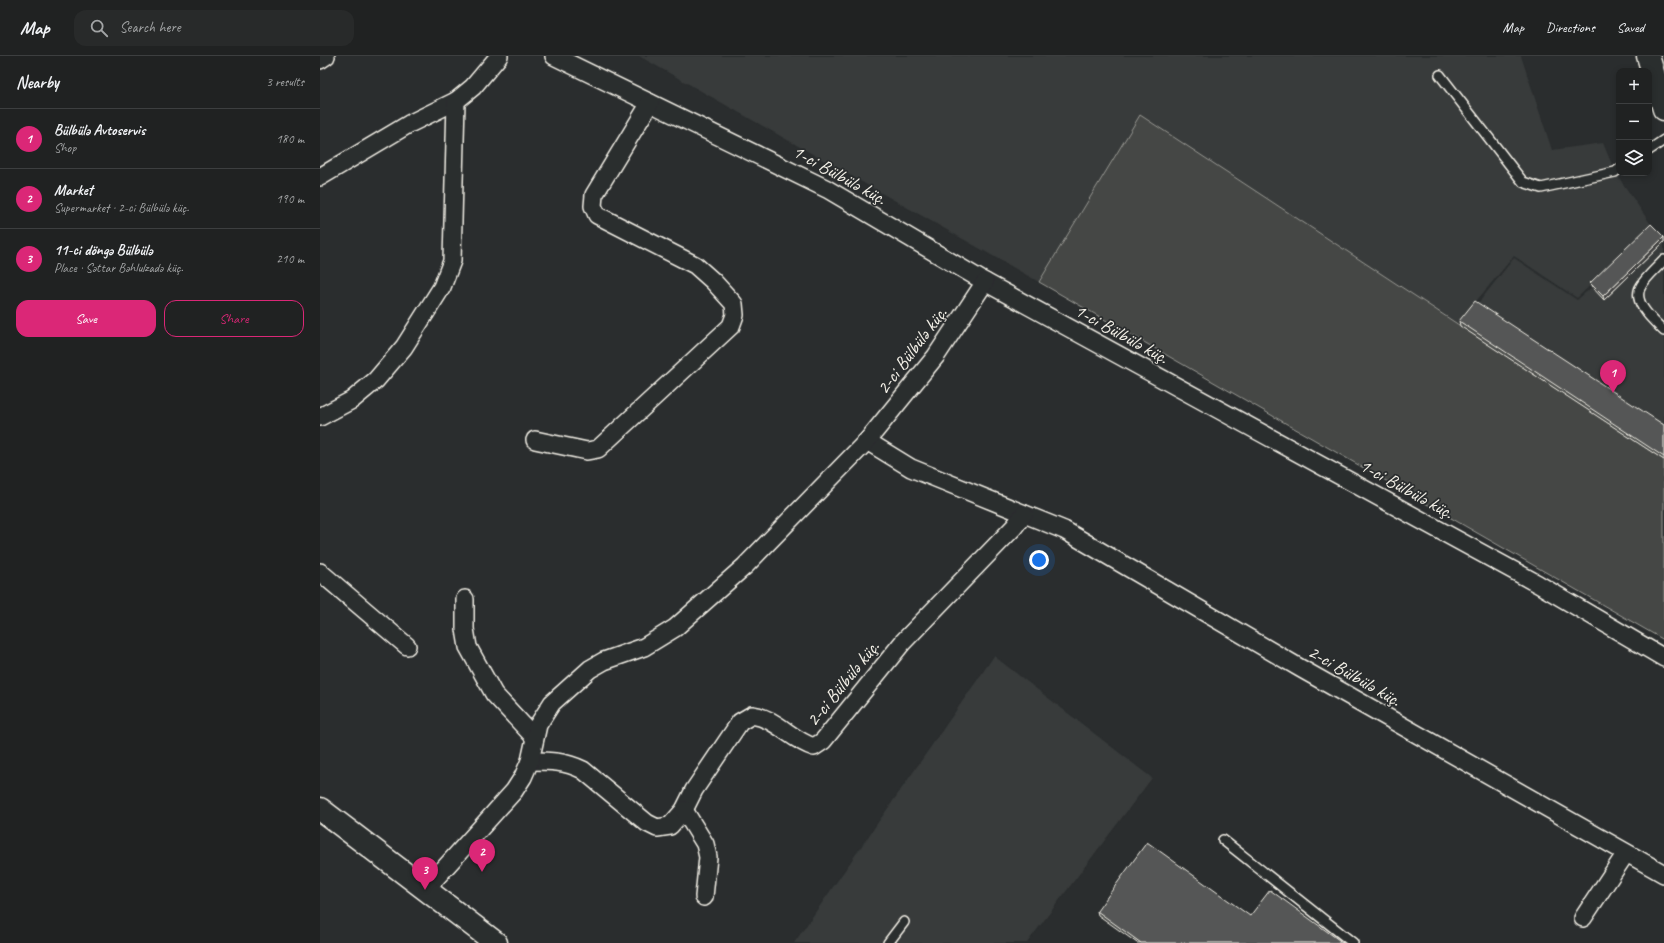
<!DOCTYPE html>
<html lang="en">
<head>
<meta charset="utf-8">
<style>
  :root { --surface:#202222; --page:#282a2a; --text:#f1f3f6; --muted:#a2a4a5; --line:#3d3f40; --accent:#db2777 }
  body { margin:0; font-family:Caveat,sans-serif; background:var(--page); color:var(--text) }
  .controls { position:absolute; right:12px; top:12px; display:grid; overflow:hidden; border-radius:8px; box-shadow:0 2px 6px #0003 }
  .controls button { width:36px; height:36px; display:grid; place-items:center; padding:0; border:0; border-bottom:1px solid var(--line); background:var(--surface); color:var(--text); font:20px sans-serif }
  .you { position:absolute; left:719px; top:504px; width:14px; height:14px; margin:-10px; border:3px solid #fff; border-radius:50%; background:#1a73e8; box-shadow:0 0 0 6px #1a73e833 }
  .badge { display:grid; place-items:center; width:26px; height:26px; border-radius:50%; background:var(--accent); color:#fff; font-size:13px; font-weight:700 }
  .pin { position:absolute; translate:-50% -33px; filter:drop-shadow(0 1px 2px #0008) }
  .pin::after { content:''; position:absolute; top:21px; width:14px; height:12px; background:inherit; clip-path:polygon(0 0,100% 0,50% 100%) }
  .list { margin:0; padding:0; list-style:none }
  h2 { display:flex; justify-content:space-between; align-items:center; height:52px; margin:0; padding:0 16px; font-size:17px }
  h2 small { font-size:13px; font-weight:400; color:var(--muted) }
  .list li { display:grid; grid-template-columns:26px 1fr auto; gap:12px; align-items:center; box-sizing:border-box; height:60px; padding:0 16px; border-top:1px solid var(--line) }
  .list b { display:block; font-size:15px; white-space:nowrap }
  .list p { margin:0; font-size:13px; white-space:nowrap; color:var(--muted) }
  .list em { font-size:13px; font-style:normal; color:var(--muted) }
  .actions { display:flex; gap:8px; padding:12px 16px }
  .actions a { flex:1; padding:9px 0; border:1px solid var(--accent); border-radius:12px; text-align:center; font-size:14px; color:var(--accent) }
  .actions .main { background:var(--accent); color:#fff }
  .icon { flex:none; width:22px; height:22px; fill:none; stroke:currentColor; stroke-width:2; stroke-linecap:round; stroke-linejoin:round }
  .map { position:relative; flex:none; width:1344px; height:887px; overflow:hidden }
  header { display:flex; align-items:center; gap:24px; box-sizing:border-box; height:56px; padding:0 20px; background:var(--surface); border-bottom:1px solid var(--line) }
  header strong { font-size:19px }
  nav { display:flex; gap:22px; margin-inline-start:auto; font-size:14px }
  .search { width:280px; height:36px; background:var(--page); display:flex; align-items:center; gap:10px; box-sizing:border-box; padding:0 14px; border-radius:12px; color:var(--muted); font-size:15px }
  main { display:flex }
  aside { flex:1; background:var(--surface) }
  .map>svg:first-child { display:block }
  .built { fill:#373a3a }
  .green { fill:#444645; stroke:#9c9c96 }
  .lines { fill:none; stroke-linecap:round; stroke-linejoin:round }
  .lane-casing { stroke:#f4f1e8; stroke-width:12 }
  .street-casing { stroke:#f4f1e8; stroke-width:20 }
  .secondary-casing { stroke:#f4f1e8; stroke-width:25 }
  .lane { stroke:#2a2d2e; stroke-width:9 }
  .street { stroke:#2a2d2e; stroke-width:17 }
  .secondary { stroke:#2a2d2e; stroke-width:22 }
  .wall { fill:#494b4a; stroke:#f4f1e8 }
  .shaded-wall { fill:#3c3d3c; stroke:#f4f1e8 }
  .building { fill:#555756; stroke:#f4f1e8 }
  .labels { text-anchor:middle; stroke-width:3.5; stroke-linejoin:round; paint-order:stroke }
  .street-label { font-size:19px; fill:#f4f1e8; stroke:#2a2d2e }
</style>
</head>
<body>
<header>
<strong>Map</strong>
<div class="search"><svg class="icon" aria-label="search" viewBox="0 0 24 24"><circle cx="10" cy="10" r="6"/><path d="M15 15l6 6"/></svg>Search here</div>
<nav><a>Map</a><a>Directions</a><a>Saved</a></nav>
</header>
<main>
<aside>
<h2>Nearby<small>3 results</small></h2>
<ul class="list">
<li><span class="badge">1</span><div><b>Bülbülə Avtoservis</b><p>Shop</p></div><em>180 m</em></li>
<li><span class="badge">2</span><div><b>Market</b><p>Supermarket · 2-ci Bülbülə küç.</p></div><em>190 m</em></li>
<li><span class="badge">3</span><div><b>11-ci döngə Bülbülə</b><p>Place · Səttar Bəhlulzadə küç.</p></div><em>210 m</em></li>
</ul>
<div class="actions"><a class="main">Save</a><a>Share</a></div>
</aside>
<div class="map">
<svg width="1344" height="887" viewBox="0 0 1344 887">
  <rect width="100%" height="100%" fill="#2a2d2e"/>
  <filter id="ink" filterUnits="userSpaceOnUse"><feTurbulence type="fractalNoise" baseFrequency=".025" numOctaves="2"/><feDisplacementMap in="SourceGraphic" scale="8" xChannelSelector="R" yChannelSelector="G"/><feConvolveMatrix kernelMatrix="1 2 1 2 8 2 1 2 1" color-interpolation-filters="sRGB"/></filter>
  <g filter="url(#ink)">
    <g class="built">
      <path d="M319 0H1201L1232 94 1283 87 1295 116 1332 170 1257 242 1194 200 1137 268 820 59 719 226Z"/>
      <path d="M1344 183V404L1140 270 1194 202 1257 244 1272 231Z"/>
      <path d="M674 600 832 722 707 887H474Z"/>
    </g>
    <path class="green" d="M820 59 1344 404V584L719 226Z"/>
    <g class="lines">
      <defs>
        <g id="lane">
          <path d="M1120 19 1203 126 1221 132 1295 116 1299 113"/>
          <path d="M1329 94 1344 84"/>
          <path d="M1344 204C1337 212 1326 221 1321 230 1311 246 1334 265 1344 275"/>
          <path d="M903 784 1033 887"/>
          <path d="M568 887 584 866"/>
        </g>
        <g id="street">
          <path d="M234 0 507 133 665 226 1218 528 1344 602"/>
          <path d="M0 4 6 0"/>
          <path d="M0 121 89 68 136 45"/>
          <path d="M0 361 32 344 56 324 84 291 122 231 132 205 136 45 153 31 179 0"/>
          <path d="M215 384 267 395 278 393 411 270 415 259 414 248 393 225 375 209 277 159 273 150 274 139 330 47"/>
          <path d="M547 385 591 412 744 474 980 612 1344 818"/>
          <path d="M0 516 87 590"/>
          <path d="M145 543V573L148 591 174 638 214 681"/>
          <path d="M210 705C230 705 245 705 263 714L327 767 337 772 350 770 364 754 374 734 420 666 432 659C456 662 471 684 494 691L503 685 583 586 694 471 704 458"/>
          <path d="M364 754 385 788 388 801 384 841"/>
          <path d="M105 834 194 735 203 721 210 705 218 669 232 647 270 613 284 605 324 591 355 572 425 510 547 385 616 300 665 226"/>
          <path d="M1263 862 1306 797"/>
        </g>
        <g id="secondary">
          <path d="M1328 0 1344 53"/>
          <path d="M0 753 176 887"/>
        </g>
      </defs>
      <use href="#lane" class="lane-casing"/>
      <use href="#street" class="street-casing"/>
      <use href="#secondary" class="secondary-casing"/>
      <use href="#lane" class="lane"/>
      <use href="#street" class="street"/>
      <use href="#secondary" class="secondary"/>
    </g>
    <g class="wall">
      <path d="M1344 181V186L1284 244 1272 231 1270 227Z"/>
      <path d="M1139 265 1344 369V404L1140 270Z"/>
      <path d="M777 855 930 860 1023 887H817L778 859Z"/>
    </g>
    <path class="shaded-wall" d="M1344 181V186L1284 244 1283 240Z"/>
    <g class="building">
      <path d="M1331 168 1344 181 1283 240 1270 227Z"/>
      <path d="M1155 245 1344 369V401L1139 265Z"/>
      <path d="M827 786 930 860 950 834 1023 887H821L777 855Z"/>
    </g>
  </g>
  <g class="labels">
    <g class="street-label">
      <text transform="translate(520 118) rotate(29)" y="7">1-ci Bülbülə küç.</text>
      <text transform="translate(802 277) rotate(29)" y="7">1-ci Bülbülə küç.</text>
      <text transform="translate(591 294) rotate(-53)" y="7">2-ci Bülbülə küç.</text>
      <text transform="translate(1087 432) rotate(29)" y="7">1-ci Bülbülə küç.</text>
      <text transform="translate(1035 619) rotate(30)" y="7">2-ci Bülbülə küç.</text>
      <text transform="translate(522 627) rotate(-51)" y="7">2-ci Bülbülə küç.</text>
    </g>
  </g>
</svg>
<div class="controls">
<button>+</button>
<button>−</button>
<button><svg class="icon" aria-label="layers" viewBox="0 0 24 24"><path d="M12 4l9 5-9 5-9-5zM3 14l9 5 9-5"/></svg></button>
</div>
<div class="you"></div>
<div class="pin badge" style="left:1293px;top:337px">1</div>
<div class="pin badge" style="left:162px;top:816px">2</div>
<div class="pin badge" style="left:105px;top:834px">3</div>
</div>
</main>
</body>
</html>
